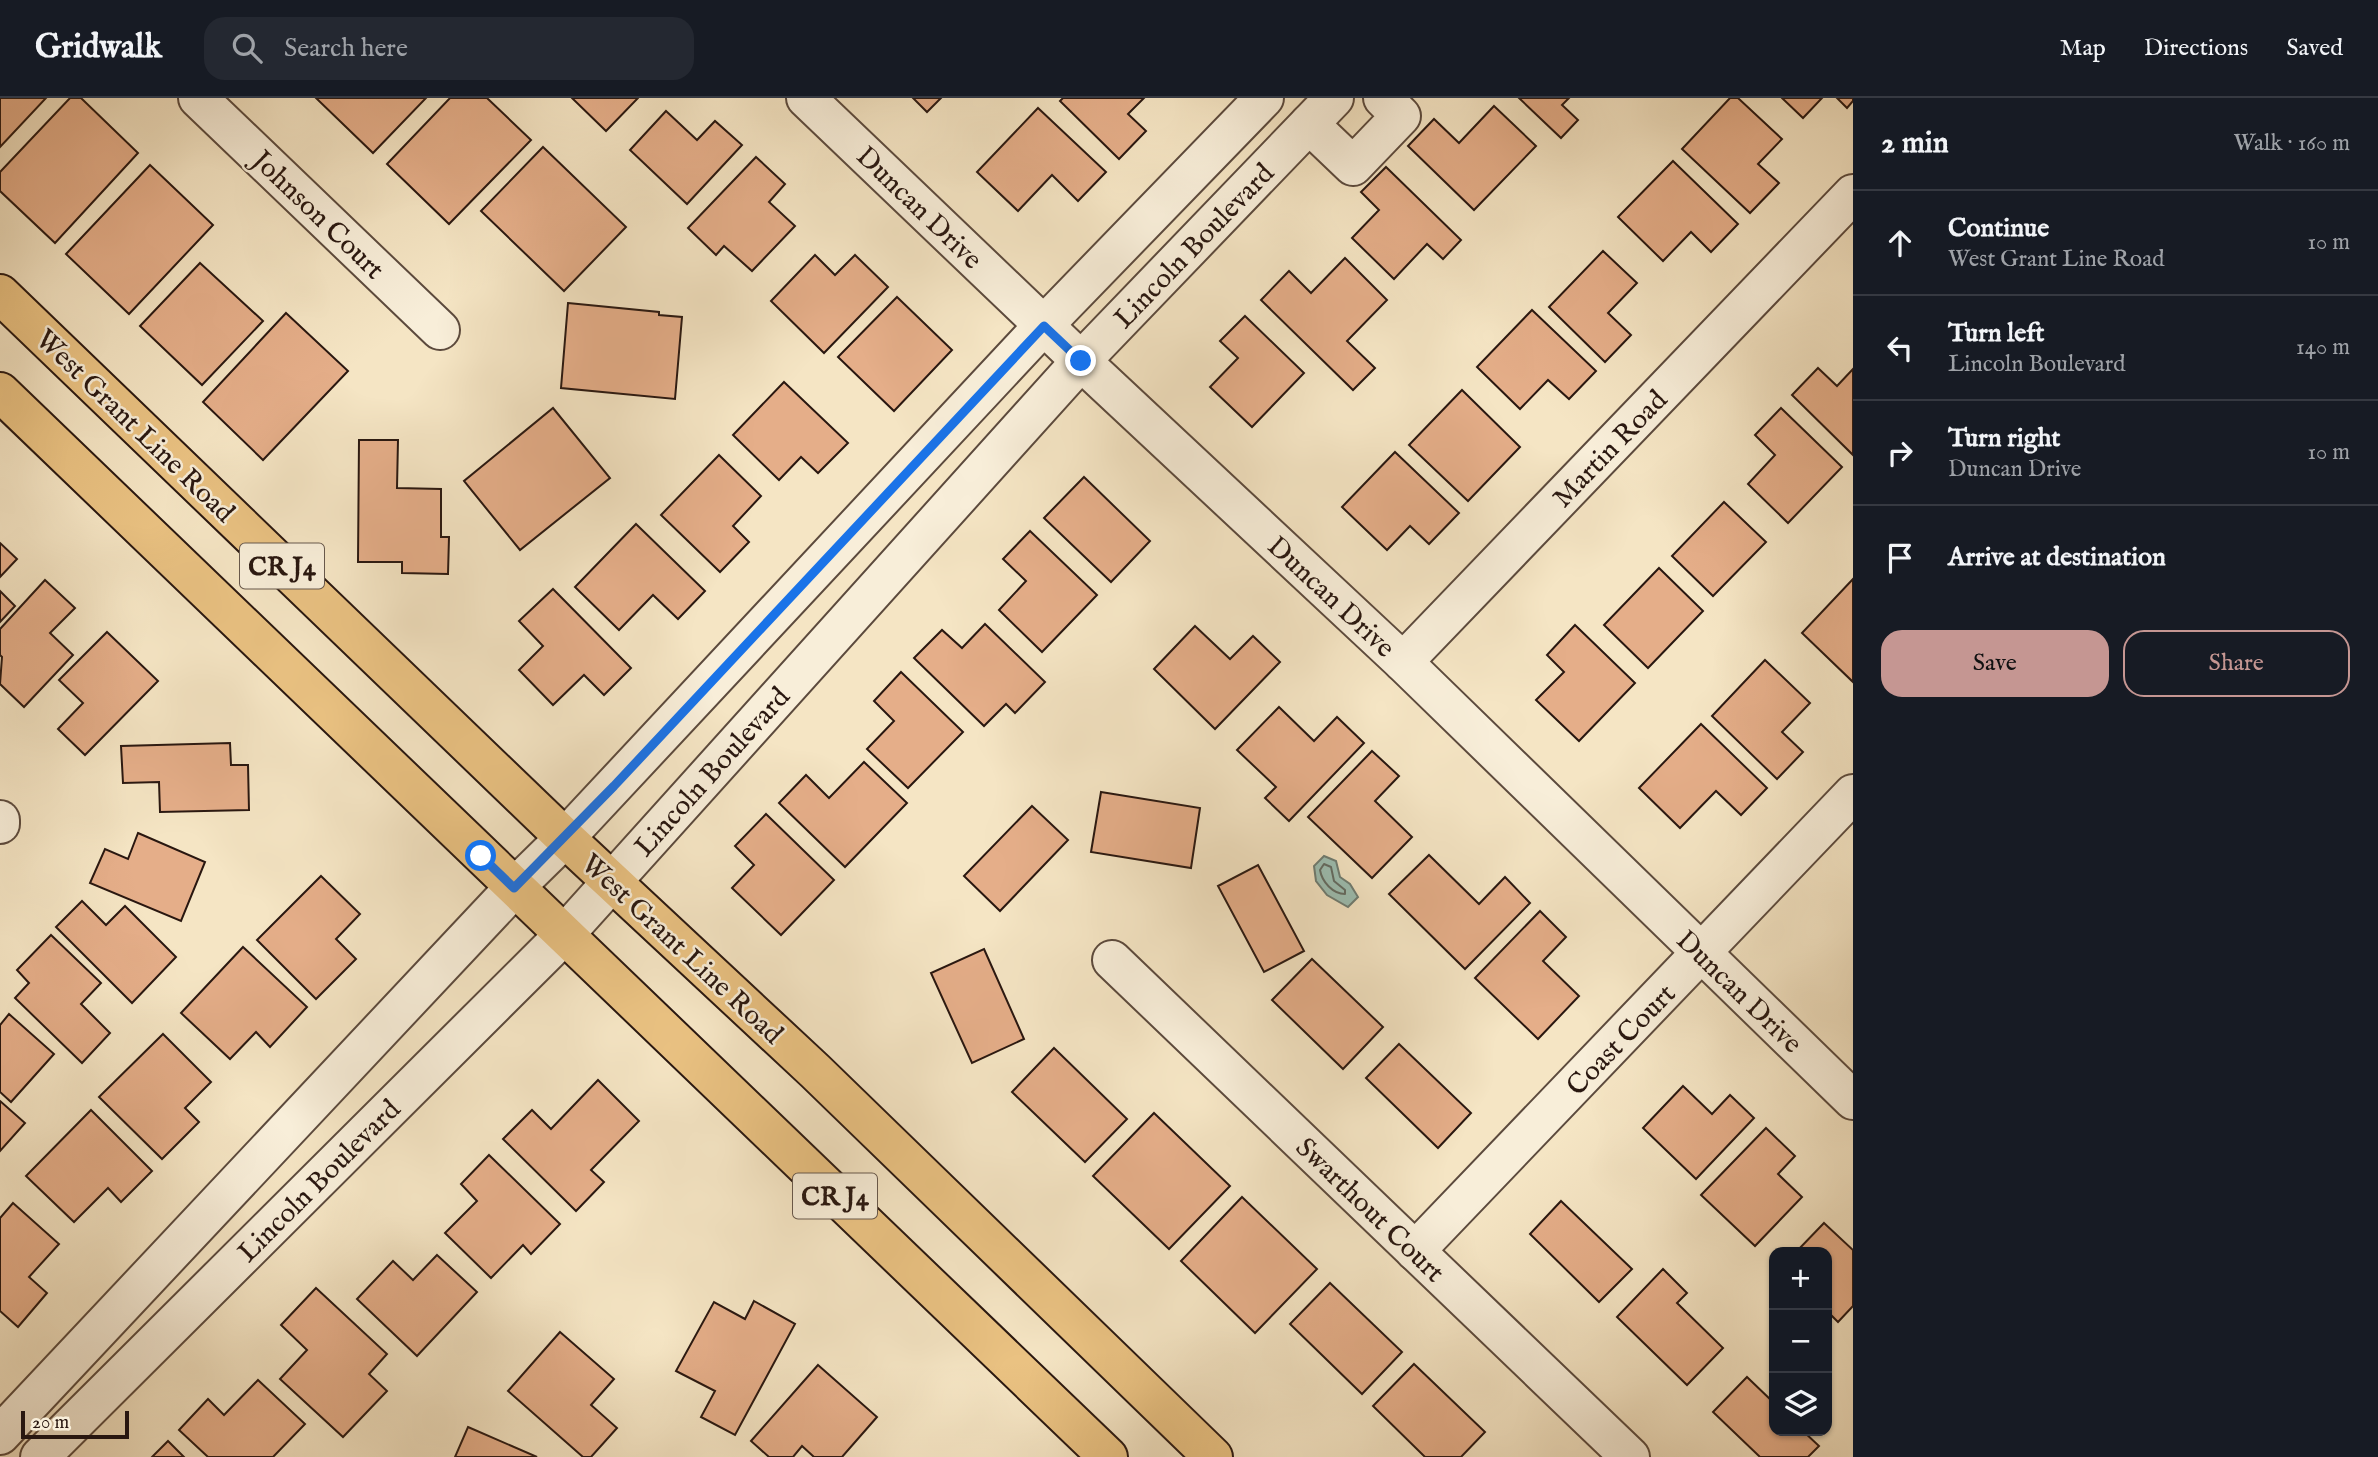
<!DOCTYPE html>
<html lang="en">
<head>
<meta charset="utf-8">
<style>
  :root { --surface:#171b24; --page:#242831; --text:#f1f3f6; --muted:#9ea1a6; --line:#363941; --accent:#c59692 }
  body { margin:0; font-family:"IM FELL English",serif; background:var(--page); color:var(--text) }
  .controls { position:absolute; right:21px; bottom:21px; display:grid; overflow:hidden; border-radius:14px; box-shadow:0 2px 5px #0004 }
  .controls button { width:63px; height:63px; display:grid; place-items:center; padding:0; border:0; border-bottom:2px solid var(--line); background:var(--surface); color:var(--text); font:35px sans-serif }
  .scale { position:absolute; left:21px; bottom:18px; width:108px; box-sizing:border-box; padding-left:7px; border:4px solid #291710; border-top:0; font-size:19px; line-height:24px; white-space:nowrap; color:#291710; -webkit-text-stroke:5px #f8eed9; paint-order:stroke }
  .stop { position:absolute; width:21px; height:21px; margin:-16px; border:5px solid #1a73e8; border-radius:50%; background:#fff }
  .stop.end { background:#1a73e8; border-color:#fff; box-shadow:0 2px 7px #0008 }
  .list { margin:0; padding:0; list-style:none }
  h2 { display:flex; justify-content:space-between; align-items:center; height:91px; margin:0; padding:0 28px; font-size:30px }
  h2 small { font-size:23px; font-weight:400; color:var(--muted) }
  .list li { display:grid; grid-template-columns:46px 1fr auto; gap:21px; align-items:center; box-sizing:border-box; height:105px; padding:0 28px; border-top:2px solid var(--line) }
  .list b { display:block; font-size:26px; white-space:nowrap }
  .list p { margin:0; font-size:23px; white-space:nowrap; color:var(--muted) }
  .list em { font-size:23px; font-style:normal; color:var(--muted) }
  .actions { display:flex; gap:14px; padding:21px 28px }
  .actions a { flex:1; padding:16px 0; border:2px solid var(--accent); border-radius:21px; text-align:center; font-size:24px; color:var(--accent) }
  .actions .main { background:var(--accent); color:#111 }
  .icon { flex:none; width:38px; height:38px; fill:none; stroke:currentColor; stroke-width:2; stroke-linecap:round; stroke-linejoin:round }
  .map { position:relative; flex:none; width:1853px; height:1359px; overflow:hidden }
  header { display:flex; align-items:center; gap:42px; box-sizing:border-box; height:98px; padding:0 35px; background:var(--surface); border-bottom:2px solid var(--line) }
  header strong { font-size:33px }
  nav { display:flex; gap:38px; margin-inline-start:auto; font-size:24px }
  .search { width:490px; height:63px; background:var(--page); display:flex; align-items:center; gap:18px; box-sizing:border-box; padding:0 24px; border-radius:21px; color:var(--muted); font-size:26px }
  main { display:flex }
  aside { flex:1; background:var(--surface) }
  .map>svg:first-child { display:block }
  .water { fill:#9cbfb3; stroke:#6e7c72; stroke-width:2 }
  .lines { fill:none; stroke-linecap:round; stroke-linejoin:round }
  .shore { stroke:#626b62; stroke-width:2 }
  .building { fill:#e5ae89; stroke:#291710; stroke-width:2 }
  .minor-casing { stroke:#5c4a3d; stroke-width:42 }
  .major-casing { stroke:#291710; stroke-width:42 }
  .minor { stroke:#f8eed9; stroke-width:38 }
  .major { stroke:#eac282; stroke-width:38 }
  .route { stroke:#1a73e8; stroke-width:9 }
  .labels { text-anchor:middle; stroke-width:5; stroke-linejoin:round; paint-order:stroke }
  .shield { fill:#f8eed9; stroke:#67584c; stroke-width:2 }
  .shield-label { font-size:26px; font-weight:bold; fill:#291710 }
  .street-label { font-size:28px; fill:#291710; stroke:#f8eed9 }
</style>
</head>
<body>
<header>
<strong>Gridwalk</strong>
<div class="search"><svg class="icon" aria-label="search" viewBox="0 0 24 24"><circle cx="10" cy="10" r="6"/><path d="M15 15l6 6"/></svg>Search here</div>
<nav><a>Map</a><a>Directions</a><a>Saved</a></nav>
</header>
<main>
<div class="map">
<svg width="1853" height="1359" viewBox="0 0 1853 1359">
  <rect width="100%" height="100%" fill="#f5e5c4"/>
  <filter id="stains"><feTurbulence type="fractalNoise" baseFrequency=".00286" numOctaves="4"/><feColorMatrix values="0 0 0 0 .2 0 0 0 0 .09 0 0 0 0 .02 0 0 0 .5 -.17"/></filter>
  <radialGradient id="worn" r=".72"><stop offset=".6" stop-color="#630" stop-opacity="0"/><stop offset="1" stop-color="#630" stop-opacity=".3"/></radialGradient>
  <path class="water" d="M1324 758 1336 763 1340 779 1350 786 1358 799 1348 809 1327 797 1316 783 1314 768Z"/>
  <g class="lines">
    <path class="shore" d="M1324 766 1331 769 1334 783 1345 792V796C1333 796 1322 784 1320 772Z"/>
  </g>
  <g class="building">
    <path d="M0 0H46L0 49Z"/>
    <path d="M70 0H81L138 55 55 145 0 93V74Z"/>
    <path d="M316 0H426L373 55Z"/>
    <path d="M450 0H487L531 42 449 126 387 66Z"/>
    <path d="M572 0H638L606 33Z"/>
    <path d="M913 0H941L927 14Z"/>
    <path d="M1063 0H1144L1128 16 1146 33 1119 61 1060 3Z"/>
    <path d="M1519 0H1569L1562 7 1578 22 1561 40Z"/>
    <path d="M1730 0H1738L1782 41 1758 66 1779 85 1750 115 1682 51Z"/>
    <path d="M1782 0H1822L1803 20Z"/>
    <path d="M1837 0H1853V3L1847 10Z"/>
    <path d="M1494 8 1536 48 1474 112 1408 48 1434 21 1459 45Z"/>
    <path d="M1038 10 1106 74 1078 103 1052 77 1018 113 977 74Z"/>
    <path d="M666 13 697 42 715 23 742 47 687 106 630 52Z"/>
    <path d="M543 49 626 129 564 193 481 113Z"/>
    <path d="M756 59 785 86 769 104 795 128 752 173 724 148 716 157 688 130Z"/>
    <path d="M1673 63 1738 126 1711 154 1691 134 1663 163 1618 119Z"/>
    <path d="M150 67 213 127 129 216 66 156Z"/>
    <path d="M1386 69 1461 142 1443 161 1427 146 1394 181 1352 140 1379 112 1361 94Z"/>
    <path d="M1603 153 1637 185 1608 215 1631 237 1605 264 1549 209Z"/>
    <path d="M815 157 835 177 855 157 888 189 824 255 771 203Z"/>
    <path d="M1345 160 1387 202 1347 243 1375 270 1353 292 1261 202 1289 173 1311 195Z"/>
    <path d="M200 165 263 223 202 287 140 228Z"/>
    <path d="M897 199 952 252 894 313 838 259Z"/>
    <path d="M568 205 659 214V217L682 219 675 301 561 290Z"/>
    <path d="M1532 212 1596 273 1569 301 1548 282 1520 311 1477 269Z"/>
    <path d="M286 215 348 273 263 362 203 304Z"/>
    <path d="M1245 218 1304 275 1252 329 1210 289 1238 260 1220 243Z"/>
    <path d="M1818 270 1837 288 1853 271V357L1792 297Z"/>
    <path d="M784 284 848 345 818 375 801 359 779 382 733 337Z"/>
    <path d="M1462 292 1520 349 1468 403 1409 347Z"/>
    <path d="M553 310 610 380 520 452 464 383Z"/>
    <path d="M1781 310 1842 369 1788 425 1748 386 1775 357 1755 337Z"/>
    <path d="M359 342H398L397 390 441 391V439H449L448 476 402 475V464H358Z"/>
    <path d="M1395 354 1459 415 1429 446 1410 428 1387 452 1342 409Z"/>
    <path d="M719 357 761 398 733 428 749 444 720 474 661 417Z"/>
    <path d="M1084 379 1150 443 1111 484 1044 420Z"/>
    <path d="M1724 404 1766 444 1713 498 1672 458Z"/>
    <path d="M636 426 705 493 678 521 653 497 619 532 575 489Z"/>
    <path d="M1030 433 1097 497 1042 554 999 512 1026 483 1003 461Z"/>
    <path d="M0 445 17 461 0 479Z"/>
    <path d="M1659 470 1703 513 1648 570 1604 527Z"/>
    <path d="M1853 481V584L1802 535Z"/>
    <path d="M45 482 75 510 50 535 73 557 24 609 0 586 2 559 0 557V531Z"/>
    <path d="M553 491 631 570 604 597 584 577 553 607 519 572 543 548 519 523Z"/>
    <path d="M0 493 15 508 0 524Z"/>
    <path d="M985 526 1045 584 1015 615 1006 606 984 628 914 560 942 532 962 550Z"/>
    <path d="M1575 527 1635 585 1579 643 1536 602 1564 574 1547 557Z"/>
    <path d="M1195 528 1230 561 1253 538 1280 564 1215 631 1154 571Z"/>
    <path d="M107 534 158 583 85 657 58 631 83 605 59 582Z"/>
    <path d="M1765 562 1810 605 1782 634 1803 654 1777 681 1712 618Z"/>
    <path d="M901 574 963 634 908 690 867 651 894 623 874 603Z"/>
    <path d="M1279 609 1314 643 1337 619 1364 645 1289 723 1265 700 1276 689 1237 652Z"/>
    <path d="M1701 626 1767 690 1741 717 1716 693 1680 730 1639 690Z"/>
    <path d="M230 645 231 667H248L249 712 160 714 159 684 123 685 121 648Z"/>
    <path d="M1372 653 1399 678 1375 703 1412 739 1372 780 1308 719Z"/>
    <path d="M864 664 907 705 845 769 779 705 806 677 829 700Z"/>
    <path d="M1101 694 1200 710 1191 770 1091 754Z"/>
    <path d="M1032 708 1068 742 1000 813 964 778Z"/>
    <path d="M766 716 834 782 781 837 732 790 754 767 735 748Z"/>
    <path d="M138 735 205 764 181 823 90 785 105 751 128 761Z"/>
    <path d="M1429 757 1479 806 1505 779 1530 805 1465 871 1389 796Z"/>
    <path d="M1258 767 1304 853 1264 874 1218 788Z"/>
    <path d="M321 778 360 816 336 841 356 861 316 901 257 842Z"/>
    <path d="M82 803 106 827 125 808 176 859 132 905 56 829Z"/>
    <path d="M1540 813 1566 839 1543 863 1579 898 1538 941 1475 880Z"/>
    <path d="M51 837 101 885 81 906 110 935 82 965 15 900 29 885 17 872Z"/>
    <path d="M243 849 307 909 270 949 256 934 230 961 181 915Z"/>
    <path d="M984 851 1024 941 972 965 931 875Z"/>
    <path d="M1312 861 1383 929 1343 971 1272 902Z"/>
    <path d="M9 916 54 956 11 1004 0 994V927Z"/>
    <path d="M163 936 211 984 185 1010 199 1024 162 1061 99 999Z"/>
    <path d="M1399 946 1471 1015 1438 1050 1366 980Z"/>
    <path d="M1054 950 1127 1021 1085 1064 1012 994Z"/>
    <path d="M598 982 639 1023 591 1072 604 1084 576 1113 503 1041 532 1012 551 1031Z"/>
    <path d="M1683 988 1712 1016 1730 997 1754 1020 1696 1081 1643 1030Z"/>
    <path d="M0 1003 25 1025 0 1053Z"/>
    <path d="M91 1012 152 1073 121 1104 108 1090 74 1124 26 1078Z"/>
    <path d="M1154 1015 1230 1088 1169 1151 1093 1078Z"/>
    <path d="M1766 1030 1795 1058 1778 1076 1802 1099 1755 1148 1701 1097Z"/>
    <path d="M489 1057 560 1126 531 1156 523 1147 491 1180 445 1135 477 1103 461 1086Z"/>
    <path d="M1242 1099 1317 1171 1255 1235 1181 1163Z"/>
    <path d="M1561 1103 1632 1171 1599 1204 1530 1136Z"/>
    <path d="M13 1105 59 1146 29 1179 47 1195 18 1229 0 1213V1120Z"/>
    <path d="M1824 1125 1853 1152V1208L1838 1224 1827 1213V1154H1796Z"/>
    <path d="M437 1157 477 1194 417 1258 357 1201 393 1163 413 1182Z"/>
    <path d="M1663 1171 1687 1195 1677 1205 1723 1250 1687 1287 1617 1219Z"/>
    <path d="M1330 1185 1402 1254 1362 1296 1290 1226Z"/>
    <path d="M316 1190 387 1256 369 1276 387 1293 343 1339 280 1281 307 1252 281 1227Z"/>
    <path d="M754 1203 795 1226 735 1337 701 1319 715 1293 676 1273 714 1204 745 1221Z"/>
    <path d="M560 1234 614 1281 591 1307 617 1330 591 1359H583L508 1293Z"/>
    <path d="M1414 1266 1485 1334 1461 1359H1425L1373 1308Z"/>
    <path d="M818 1267 877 1319 842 1359H814L802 1348 793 1359H769L751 1343Z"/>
    <path d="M1747 1279 1774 1305V1333H1803L1819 1348 1808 1359H1760L1713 1314Z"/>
    <path d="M258 1282 305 1326 273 1359H208L179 1332 208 1301 224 1317Z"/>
    <path d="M468 1329 537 1359H455Z"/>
    <path d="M168 1343 184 1359H152Z"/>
  </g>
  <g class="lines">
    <defs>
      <g id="minor">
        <path d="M198 0 440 232"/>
        <path d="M806 0 1081 263 1403 564 1853 1002"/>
        <path d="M1309 26 1353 68 1401 18 1383 0"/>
        <path d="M1403 564 1853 96"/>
        <path d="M0 722V726"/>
        <path d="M1112 862 1630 1359"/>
        <path d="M1415 1153 1853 696"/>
        <path d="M0 1337 514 790 565 740 1044 227 1264 0"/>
        <path d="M40 1359 563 838 1081 263 1334 0"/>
      </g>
      <g id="major">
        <path d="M0 196 565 740 815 973 1213 1359"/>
        <path d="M0 294 1108 1359"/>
      </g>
    </defs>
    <use href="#minor" class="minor-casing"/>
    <use href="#major" class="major-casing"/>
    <use href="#minor" class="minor"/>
    <use href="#major" class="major"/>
  </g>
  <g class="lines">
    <path class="route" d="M481 758 514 790 614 688 1044 228 1081 263"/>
  </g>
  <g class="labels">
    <g class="shield">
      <rect x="240" y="445.5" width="84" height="45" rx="5"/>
      <rect x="793" y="1075.5" width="84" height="45" rx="5"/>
    </g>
    <g class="shield-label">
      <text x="282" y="477">CR J4</text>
      <text x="835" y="1107">CR J4</text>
    </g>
    <g class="street-label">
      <text transform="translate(920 109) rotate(44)" y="10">Duncan Drive</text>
      <text transform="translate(319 116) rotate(44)" y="10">Johnson Court</text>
      <text transform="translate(1193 147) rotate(-46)" y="10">Lincoln Boulevard</text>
      <text transform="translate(136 327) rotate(44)" y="10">West Grant Line Road</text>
      <text transform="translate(1609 350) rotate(-46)" y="10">Martin Road</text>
      <text transform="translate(1332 498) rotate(43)" y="10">Duncan Drive</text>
      <text transform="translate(711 673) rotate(-48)" y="10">Lincoln Boulevard</text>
      <text transform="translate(683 850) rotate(43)" y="10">West Grant Line Road</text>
      <text transform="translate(1740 893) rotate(44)" y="10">Duncan Drive</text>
      <text transform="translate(1620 941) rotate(-46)" y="10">Coast Court</text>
      <text transform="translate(318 1082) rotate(-45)" y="10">Lincoln Boulevard</text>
      <text transform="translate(1371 1111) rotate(44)" y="10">Swarthout Court</text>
    </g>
  </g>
  <rect width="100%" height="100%" filter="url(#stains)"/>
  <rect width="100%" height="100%" fill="url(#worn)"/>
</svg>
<div class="controls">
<button>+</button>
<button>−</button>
<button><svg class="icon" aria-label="layers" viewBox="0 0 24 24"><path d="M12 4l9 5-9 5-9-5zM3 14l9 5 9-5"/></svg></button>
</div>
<div class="scale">20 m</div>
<div class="stop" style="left:481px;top:758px"></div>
<div class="stop end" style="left:1081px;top:263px"></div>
</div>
<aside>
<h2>2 min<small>Walk · 160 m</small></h2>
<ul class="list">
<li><svg class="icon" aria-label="ahead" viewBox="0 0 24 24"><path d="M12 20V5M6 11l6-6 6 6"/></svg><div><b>Continue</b><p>West Grant Line Road</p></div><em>10 m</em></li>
<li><svg class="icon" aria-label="left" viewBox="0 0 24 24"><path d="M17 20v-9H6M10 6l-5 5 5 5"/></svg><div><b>Turn left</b><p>Lincoln Boulevard</p></div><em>140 m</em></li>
<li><svg class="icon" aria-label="right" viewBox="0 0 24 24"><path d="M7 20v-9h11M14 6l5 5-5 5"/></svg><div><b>Turn right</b><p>Duncan Drive</p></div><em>10 m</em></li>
<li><svg class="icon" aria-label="arrive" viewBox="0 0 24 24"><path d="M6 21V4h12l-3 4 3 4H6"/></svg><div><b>Arrive at destination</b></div></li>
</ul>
<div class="actions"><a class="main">Save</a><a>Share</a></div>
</aside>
</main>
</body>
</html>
